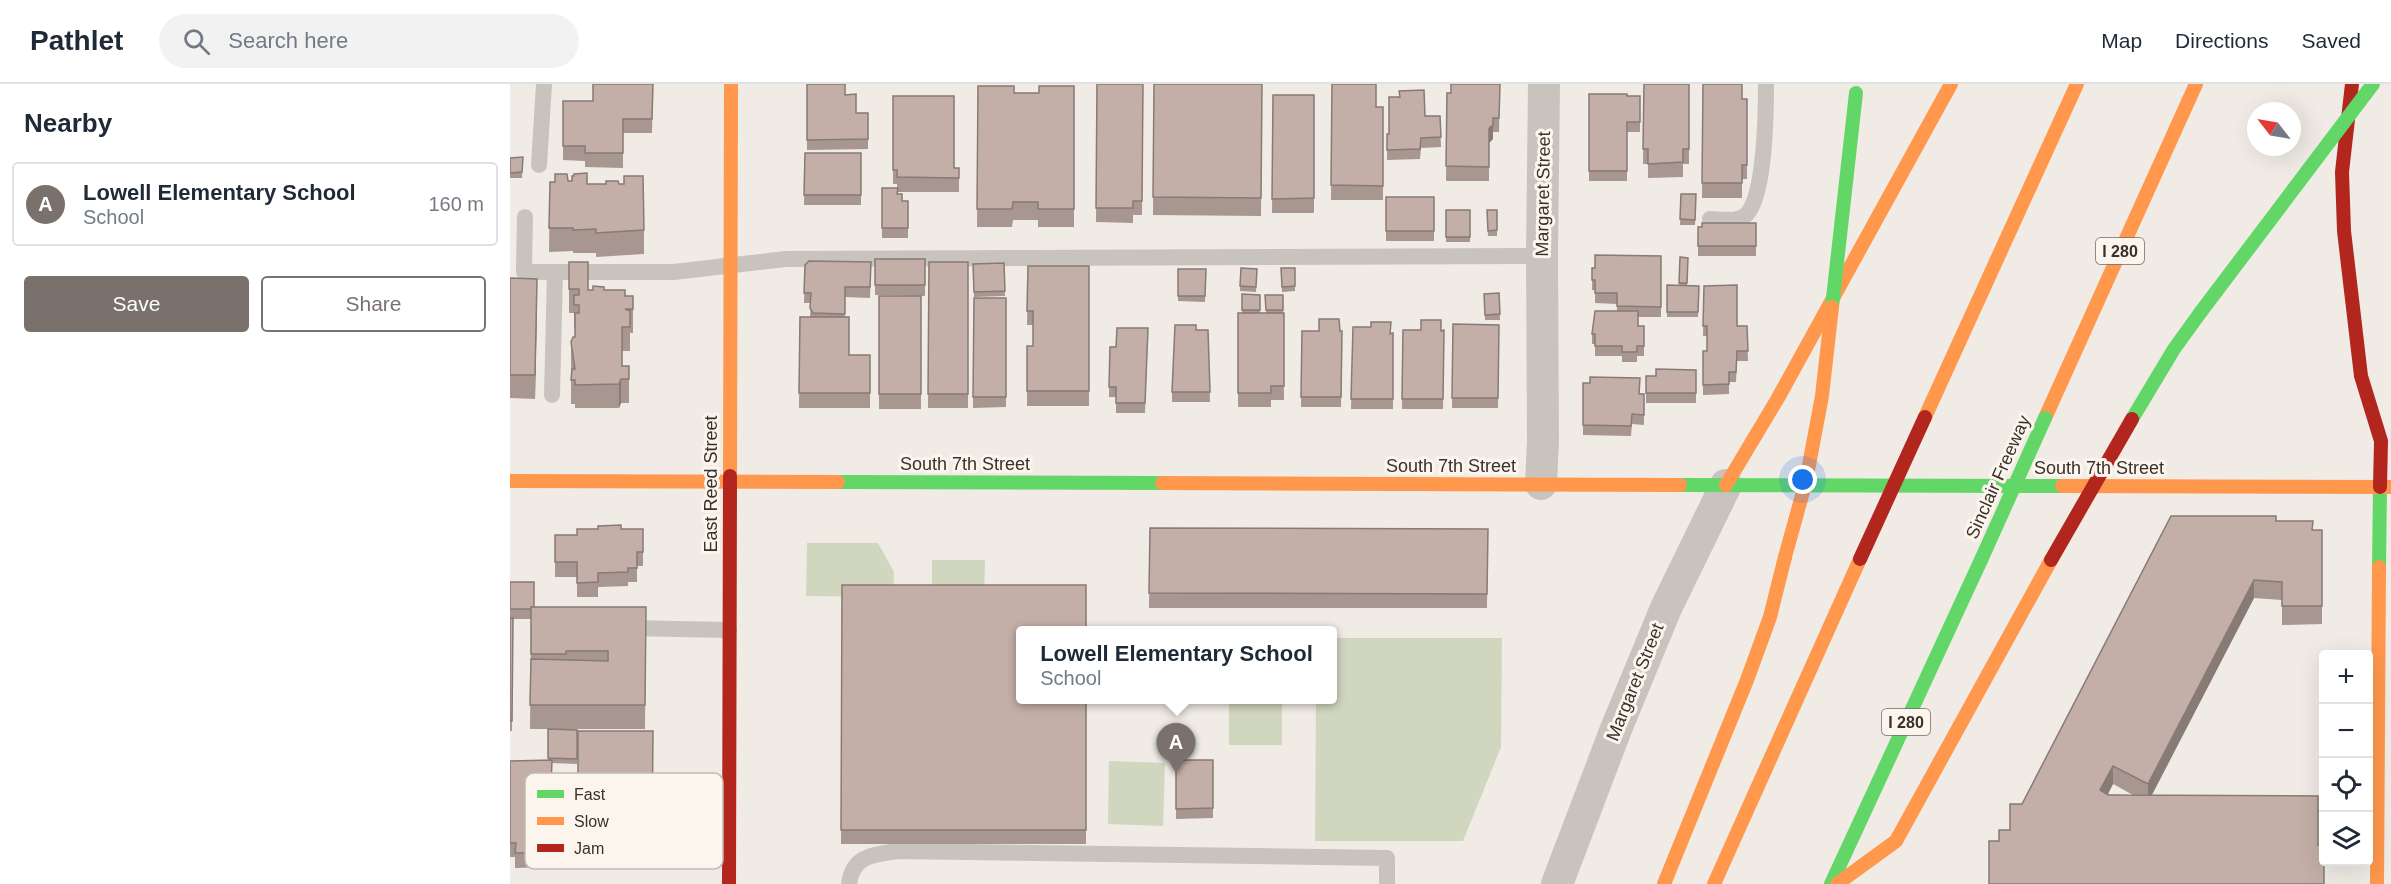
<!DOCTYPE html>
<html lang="en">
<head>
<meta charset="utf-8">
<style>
  :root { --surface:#fff; --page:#f2f2f3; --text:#1f2937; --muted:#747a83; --line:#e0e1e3; --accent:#7a716c }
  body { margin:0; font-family:Helvetica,sans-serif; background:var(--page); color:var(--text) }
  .controls { position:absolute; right:18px; bottom:18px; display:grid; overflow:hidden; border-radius:6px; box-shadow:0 6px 24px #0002 }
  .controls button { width:54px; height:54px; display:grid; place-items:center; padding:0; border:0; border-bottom:2px solid var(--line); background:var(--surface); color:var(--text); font:30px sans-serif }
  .compass { position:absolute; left:1737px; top:18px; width:54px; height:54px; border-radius:50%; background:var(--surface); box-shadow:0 6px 24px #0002; rotate:301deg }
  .you { position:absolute; left:1293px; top:396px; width:21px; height:21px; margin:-15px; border:4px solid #fff; border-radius:50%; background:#1a73e8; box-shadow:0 0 0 9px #1a73e833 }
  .badge { display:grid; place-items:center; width:39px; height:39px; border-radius:50%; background:var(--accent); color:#fff; font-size:20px; font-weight:700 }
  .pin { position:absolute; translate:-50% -50px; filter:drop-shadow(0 2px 3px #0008) }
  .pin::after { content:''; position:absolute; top:32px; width:21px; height:18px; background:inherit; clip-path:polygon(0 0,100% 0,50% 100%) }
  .popup { position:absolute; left:506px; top:542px; width:321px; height:78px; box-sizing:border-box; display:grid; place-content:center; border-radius:6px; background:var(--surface); filter:drop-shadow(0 2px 4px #0005); font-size:20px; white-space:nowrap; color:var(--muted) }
  .popup b { font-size:22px; color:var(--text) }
  .popup::after { content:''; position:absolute; left:50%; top:100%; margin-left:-12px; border:12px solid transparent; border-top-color:var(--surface) }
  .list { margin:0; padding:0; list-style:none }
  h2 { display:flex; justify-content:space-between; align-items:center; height:78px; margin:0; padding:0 24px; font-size:26px }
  h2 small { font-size:20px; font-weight:400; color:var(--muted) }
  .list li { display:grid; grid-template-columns:39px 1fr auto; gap:18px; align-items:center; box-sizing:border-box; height:84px; margin:0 12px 12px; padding:0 12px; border:2px solid var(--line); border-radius:6px }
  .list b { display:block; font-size:22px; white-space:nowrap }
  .list p { margin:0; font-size:20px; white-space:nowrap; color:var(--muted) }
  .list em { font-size:20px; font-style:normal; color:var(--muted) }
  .actions { display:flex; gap:12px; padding:18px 24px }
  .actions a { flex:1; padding:14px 0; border:2px solid var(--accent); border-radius:6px; text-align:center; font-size:21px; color:var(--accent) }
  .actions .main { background:var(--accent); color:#fff }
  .icon { flex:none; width:33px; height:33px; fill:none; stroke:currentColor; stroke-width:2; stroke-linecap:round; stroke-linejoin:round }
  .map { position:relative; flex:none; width:1881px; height:800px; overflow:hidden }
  header { display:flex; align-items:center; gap:36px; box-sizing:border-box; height:84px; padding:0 30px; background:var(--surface); border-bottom:2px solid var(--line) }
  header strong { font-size:28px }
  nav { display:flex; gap:33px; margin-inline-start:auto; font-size:21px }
  .search { width:420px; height:54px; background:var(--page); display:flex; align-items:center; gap:15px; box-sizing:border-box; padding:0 21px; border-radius:33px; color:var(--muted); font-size:22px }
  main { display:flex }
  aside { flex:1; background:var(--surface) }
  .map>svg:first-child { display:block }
  .green { fill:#d1d6bf }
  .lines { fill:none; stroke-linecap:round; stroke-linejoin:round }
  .lane { stroke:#c9c3be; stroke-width:16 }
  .street { stroke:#c9c3be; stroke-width:32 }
  .fast { stroke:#63d668; stroke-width:14 }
  .slow { stroke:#ff974d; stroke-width:14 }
  .jam { stroke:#b3261e; stroke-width:14 }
  .fast-bridge { stroke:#63d668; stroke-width:14 }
  .slow-bridge { stroke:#ff974d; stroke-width:14 }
  .jam-bridge { stroke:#b3261e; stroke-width:14 }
  .wall { fill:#a89690; fill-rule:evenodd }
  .shaded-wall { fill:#887a75 }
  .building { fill:#c3afa7; stroke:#887a75; stroke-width:1.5 }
  .labels { text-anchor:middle; stroke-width:6; stroke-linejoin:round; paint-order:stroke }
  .shield { fill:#fbf5ee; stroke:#756b66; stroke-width:1.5 }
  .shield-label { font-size:16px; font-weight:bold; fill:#3b302b }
  .street-label { font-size:18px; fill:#3b302b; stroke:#fbf5ee }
  .key { fill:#fbf5ee; stroke:#c1bab4; stroke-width:1.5 }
  .key-label { font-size:16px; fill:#3b302b }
</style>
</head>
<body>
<header>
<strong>Pathlet</strong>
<div class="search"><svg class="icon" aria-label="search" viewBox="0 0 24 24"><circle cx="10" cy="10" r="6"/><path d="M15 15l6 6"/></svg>Search here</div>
<nav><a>Map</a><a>Directions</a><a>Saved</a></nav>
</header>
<main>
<aside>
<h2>Nearby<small></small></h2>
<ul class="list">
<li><span class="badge">A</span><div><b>Lowell Elementary School</b><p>School</p></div><em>160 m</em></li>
</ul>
<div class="actions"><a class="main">Save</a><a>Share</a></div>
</aside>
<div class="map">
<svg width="1881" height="800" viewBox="0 0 1881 800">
  <rect width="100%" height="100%" fill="#f0ebe5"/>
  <g class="green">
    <path d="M297 459H368L384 488 383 513 296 512Z"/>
    <path d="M422 476H475L474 512H422Z"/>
    <path d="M822 554H992L991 663 953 757H805L806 616H822Z"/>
    <rect x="719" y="616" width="53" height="45"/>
    <path d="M599 677 655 679 653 742 598 740Z"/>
  </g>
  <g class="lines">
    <g class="lane">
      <path d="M29 81 34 0"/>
      <path d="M15 133 14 188H45"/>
      <path d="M1200 135C1212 135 1228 139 1237 130 1255 110 1256 28 1256 0"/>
      <path d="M42 311 45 188H164L275 175 1032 172"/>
      <path d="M115 544 219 546"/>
      <path d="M339 800C343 771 363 771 387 767L877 774V800"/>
    </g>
    <g class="street">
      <path d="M1031 400 1033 357 1032 172 1034 0"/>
      <path d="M1047 800 1106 645 1156 524 1216 401"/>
    </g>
    <g class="fast">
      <path d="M1622 335 1664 265 1690 229"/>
      <path d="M328 398 652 399"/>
      <path d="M1170 401 1552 402"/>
      <path d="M1869 483 1870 403"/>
      <path d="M1321 800 1471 476"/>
    </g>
    <g class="slow">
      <path d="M1415 333 1567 0"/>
      <path d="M1535 334 1686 0"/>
      <path d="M220 392 221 0"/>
      <path d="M0 397 328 398"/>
      <path d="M652 399 1170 401"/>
      <path d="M1216 401 1268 314 1441 0"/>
      <path d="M1552 402 1881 403"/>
      <path d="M1154 800 1237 596 1260 533 1275 473"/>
      <path d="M1204 800 1350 475"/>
      <path d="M1327 800 1386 757 1541 476"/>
      <path d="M1867 800 1869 483"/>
    </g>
    <g class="jam">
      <path d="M1842 0 1832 88 1834 147 1851 292 1871 357 1870 403"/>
      <path d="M219 800 220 392"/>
    </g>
    <g class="fast-bridge">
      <path d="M1322 223 1346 9"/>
      <path d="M1690 229 1863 0"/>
      <path d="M1471 476 1535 334"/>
    </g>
    <path class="slow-bridge" d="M1275 473 1296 397 1312 312 1322 223"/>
    <g class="jam-bridge">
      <path d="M1350 475 1415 333"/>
      <path d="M1541 476 1622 335"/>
    </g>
  </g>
  <g class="wall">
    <path d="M143 0 142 49H113V84L75 83V77L53 76V17H83Z"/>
    <path d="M297 0 335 11 346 29H358V65L297 66Z"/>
    <path d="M587 0H633L632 131H623V139L586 138Z"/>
    <path d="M644 0H752L751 132 643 131Z"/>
    <path d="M822 0 866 23H873V116H821Z"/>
    <path d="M990 0 989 48H983V55L979 59V97H936L937 9Z"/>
    <path d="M1134 0H1179V80H1173V93L1138 94V80H1133Z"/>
    <path d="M1193 0 1232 15H1237V95H1232V114H1192Z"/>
    <path d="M468 2 504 9H529L564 2V143H528V136H503L502 143H467Z"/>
    <path d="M1079 10 1117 12H1130V48H1117V97H1079Z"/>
    <path d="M763 11H804V129H762Z"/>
    <path d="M383 12 444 84H449V108H388L387 110 392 117H398V154H372V104H387V100H383Z"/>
    <path d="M915 32H930L931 63 911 64 910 75 877 76V50H879Z"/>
    <path d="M295 69H351V121H294Z"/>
    <path d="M13 73 12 94H0V74Z"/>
    <path d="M58 97 77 100H109L134 146V170L86 173V169H63V167L39 168 40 98Z"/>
    <path d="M1171 110H1186L1185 141H1170Z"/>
    <rect x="876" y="113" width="48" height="44"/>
    <rect x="936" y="126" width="24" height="32"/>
    <path d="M977 126H987V152H978Z"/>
    <path d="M1246 139V172H1188V143Z"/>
    <path d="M1151 172V233H1128V242H1134V272H1127V278H1112V272H1085V260H1082V250L1107 227V220L1085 219V206H1082V184Z"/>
    <path d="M1170 173 1178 174 1177 202H1189L1188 233H1157V201L1169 202Z"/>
    <path d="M365 175H415V212L365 211Z"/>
    <path d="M59 178 78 206H94L115 212H123V249H120V267H112V282H119V319H111L109 324H65V320H61V258L65 253V245H64V229H59Z"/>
    <path d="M361 178 360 214 335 213V233L339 271H360V324H289L290 233H300L301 219H294L295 181Z"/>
    <path d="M419 178H458V324H418Z"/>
    <path d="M494 179 495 212 464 213 463 180Z"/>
    <path d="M518 182H579V322H517V262H523V241H517Z"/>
    <path d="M771 184H785V207L772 208Z"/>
    <path d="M668 185H696L695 218 668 217Z"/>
    <path d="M747 185 746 208 730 207V202Z"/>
    <path d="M0 194 27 219 25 315 0 314Z"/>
    <path d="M1194 202 1227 242H1237L1238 277H1227L1226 298H1219V310L1193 311V267H1197V252H1193Z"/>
    <path d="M989 209 990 236H975L974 210Z"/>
    <path d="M732 210 750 211V229H756L755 211H773L774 316H761V323H728V229H732Z"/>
    <rect x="369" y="212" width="42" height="113"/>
    <path d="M464 214H496V323L463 324Z"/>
    <path d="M943 240 989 241 988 324H942Z"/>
    <path d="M843 243 883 249V325H841Z"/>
    <path d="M638 244 635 329H606V313H599L600 263H606Z"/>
    <path d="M686 246H698L700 318H662V308Z"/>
    <path d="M893 246H934L933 325H892Z"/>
    <path d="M792 247H832L831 323H791Z"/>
    <path d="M1186 286V319H1136V292H1146Z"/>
    <path d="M1073 299 1134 310V341L1122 340 1121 352 1073 351Z"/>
    <path d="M1766 437 1803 446H1812V540L1772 541V516L1744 514 1642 711 1489 757 1500 746 1512 720ZM1603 700 1623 711 1598 710Z"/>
    <path d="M640 444 978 445 977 524H639Z"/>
    <path d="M111 445H133V482H127V498H118V502L88 503V513H67V493H45V451H67Z"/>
    <path d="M0 498 24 523H136L135 645H20L21 535H3L2 647H0Z"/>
    <path d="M332 501 576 615V760H331Z"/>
    <path d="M38 645 67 646V680L42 679 41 702 49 732H63V772L38 773V783L5 784V773H0V677L38 676Z"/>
    <path d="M68 647H143L142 785H95V718H68Z"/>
    <path d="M666 676H703V734L666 735Z"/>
  </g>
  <g class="shaded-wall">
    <path d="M983 41V55L979 59V97V44Z"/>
    <path d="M27 195V219L25 315V291Z"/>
    <path d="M111 295V319L109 324V300Z"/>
    <path d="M1744 496V514L1638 718V700Z"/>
    <path d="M1603 682V700L1590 725V706Z"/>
  </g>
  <g class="building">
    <path d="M83 0H143L142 35H113V69H75V62H53V17H83Z"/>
    <path d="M297 0H335V11L346 10V29H358V55L297 56Z"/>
    <path d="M587 0H633L632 117H623V124H586Z"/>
    <path d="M644 0H752L751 114 643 113Z"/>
    <path d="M822 0H866V23H873V102L821 101Z"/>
    <path d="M941 0H990L989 34H983V41L979 44V83L936 82 937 9H941Z"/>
    <path d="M1134 0H1179V65H1173V78L1138 80V65H1133Z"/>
    <path d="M1193 0H1232V15H1237V81H1232V99H1192Z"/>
    <path d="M468 2H504V9H529V2H564V125H528V118H503L502 125H467Z"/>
    <path d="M914 6 915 32H930L931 53 911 54 910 65 877 66V50H879V13H890L889 7Z"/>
    <path d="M1079 10H1117V12H1130V38H1117V87H1079Z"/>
    <path d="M763 11H804V114L762 115Z"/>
    <path d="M383 12H444V84H449V94L387 93V86H383Z"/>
    <path d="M295 69H351V111H294Z"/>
    <path d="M13 73 12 88 0 89V74Z"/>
    <path d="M77 89V100H96V97H108L109 100H114V92H133L134 146 86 149V145L63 146V144H39L40 98H45V90H57L58 97H62V92H64V90Z"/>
    <path d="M372 104H388L387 110H392V117H398V144H372Z"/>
    <path d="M1171 110H1186L1185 136 1170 135Z"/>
    <rect x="876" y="113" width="48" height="34"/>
    <rect x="936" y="126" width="24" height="27"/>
    <path d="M977 126H987V146L978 147Z"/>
    <path d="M1192 139H1246V162H1188V143H1192Z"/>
    <path d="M1085 171 1151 172V223L1107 222V209H1085V196H1082V184H1085Z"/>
    <path d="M1170 173 1178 174 1177 199H1169Z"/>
    <rect x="365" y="175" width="50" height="26"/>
    <path d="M299 177 361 178 360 203H335V230L303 229 300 224 301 209H294L295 181Z"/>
    <path d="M59 178H78V206H83V202L94 203V206H115V212H123V225H115L120 227V243H112V282H119V295H111L109 300 65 301V296H61L62 285H65L61 258 63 253H65V229H69V221H64V211H69V205H59Z"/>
    <path d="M419 178H458V310H418Z"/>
    <path d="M494 179 495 207 464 208 463 180Z"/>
    <path d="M518 182H579V307H517V262H523V227H517Z"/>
    <path d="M731 184 747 185 746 203 730 202Z"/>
    <path d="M771 184H785V202L772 203Z"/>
    <path d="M668 185H696L695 212H668Z"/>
    <path d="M0 194 27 195 25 291H0Z"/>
    <path d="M1157 201 1189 202 1188 228H1157Z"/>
    <path d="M1227 201V242H1237L1238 267H1227L1226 288H1219V300L1193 301V267H1197V242H1193L1194 202Z"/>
    <path d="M989 209 990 230 975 231 974 210Z"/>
    <path d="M732 210 750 211V226H732Z"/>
    <path d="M755 211H773V226H756Z"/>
    <rect x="369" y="212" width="42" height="98"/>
    <path d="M464 214H496V313H463Z"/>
    <path d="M1085 227H1128V242H1134V262H1127V268H1112V262H1085V250H1082Z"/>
    <path d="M728 229H774V302H761V309H728Z"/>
    <path d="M290 233H339V271H360V309H289Z"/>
    <path d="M809 235H829L830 247H832L831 313H791L792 247H809Z"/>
    <path d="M911 236H931V247L934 246 933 315H892L893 246H911Z"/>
    <path d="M861 238H881L880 250 883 249V315H841L843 243H861Z"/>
    <path d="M943 240 989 241 988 314H942Z"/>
    <path d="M665 241H686V246H698L700 308H662Z"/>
    <path d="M607 244H638L635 319H606V303H599L600 263H606Z"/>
    <path d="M1146 285 1186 286V309H1136V292H1146Z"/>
    <path d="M1080 293 1130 294 1129 310H1134V331L1122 330 1121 342 1073 341V299H1080Z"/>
    <path d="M1661 432H1766V437H1803L1802 446H1812V522H1772V498L1744 496 1638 700 1603 682 1590 706 1598 711 1808 712V761H1814V800H1479V757H1489V746H1500V720H1512Z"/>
    <path d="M111 441V445H133V468H127V484H118V488L88 489V498L67 499V478H45V451H67V445H88V442Z"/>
    <path d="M640 444 978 445 977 510 639 509Z"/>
    <path d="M0 498H24V523H21V525H0Z"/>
    <path d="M332 501H576V546H510V615H576V746H331Z"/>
    <path d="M21 523H136L135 621H20L21 575 98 577V567H56V570H21Z"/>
    <path d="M0 534H3L2 637H0Z"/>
    <path d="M38 645 67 646V675L38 674Z"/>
    <path d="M68 647H143L142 761 95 762V695L68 694Z"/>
    <path d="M42 676 41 702 49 703V732H63V757L38 759V769H5L6 759H0V677Z"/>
    <path d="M666 676H703V724L666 725Z"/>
  </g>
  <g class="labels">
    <g class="shield">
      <rect x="1586" y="154" width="48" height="26" rx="4.5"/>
      <rect x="1372" y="625" width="48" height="26" rx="4.5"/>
    </g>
    <g class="shield-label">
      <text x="1610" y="173">I 280</text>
      <text x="1396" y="644">I 280</text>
    </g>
    <g class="street-label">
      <text transform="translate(1033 110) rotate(-89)" y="6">Margaret Street</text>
      <text x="455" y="386">South 7th Street</text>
      <text x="941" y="388">South 7th Street</text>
      <text x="1589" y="390">South 7th Street</text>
      <text transform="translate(1488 393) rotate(-66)" y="6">Sinclair Freeway</text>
      <text transform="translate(201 400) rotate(-90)" y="6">East Reed Street</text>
      <text transform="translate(1125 598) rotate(-68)" y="6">Margaret Street</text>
    </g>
  </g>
  <rect x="15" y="689" width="198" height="96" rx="9" class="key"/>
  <rect x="27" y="706" width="27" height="8" fill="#63d668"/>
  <rect x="27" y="733" width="27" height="8" fill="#ff974d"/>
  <rect x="27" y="760" width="27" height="8" fill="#b3261e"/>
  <g class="key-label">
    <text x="64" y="716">Fast</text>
    <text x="64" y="743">Slow</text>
    <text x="64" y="770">Jam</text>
  </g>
</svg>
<div class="controls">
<button>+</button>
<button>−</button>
<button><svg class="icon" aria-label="locate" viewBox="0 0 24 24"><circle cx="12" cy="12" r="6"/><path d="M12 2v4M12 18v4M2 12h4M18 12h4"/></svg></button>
<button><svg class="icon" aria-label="layers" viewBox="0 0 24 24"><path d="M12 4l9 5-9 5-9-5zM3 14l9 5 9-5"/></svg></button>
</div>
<svg class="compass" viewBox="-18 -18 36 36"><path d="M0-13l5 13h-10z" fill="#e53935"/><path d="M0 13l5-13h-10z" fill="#747a83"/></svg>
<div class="you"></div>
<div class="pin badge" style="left:666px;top:689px">A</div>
<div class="popup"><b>Lowell Elementary School</b>School</div>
</div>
</main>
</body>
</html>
